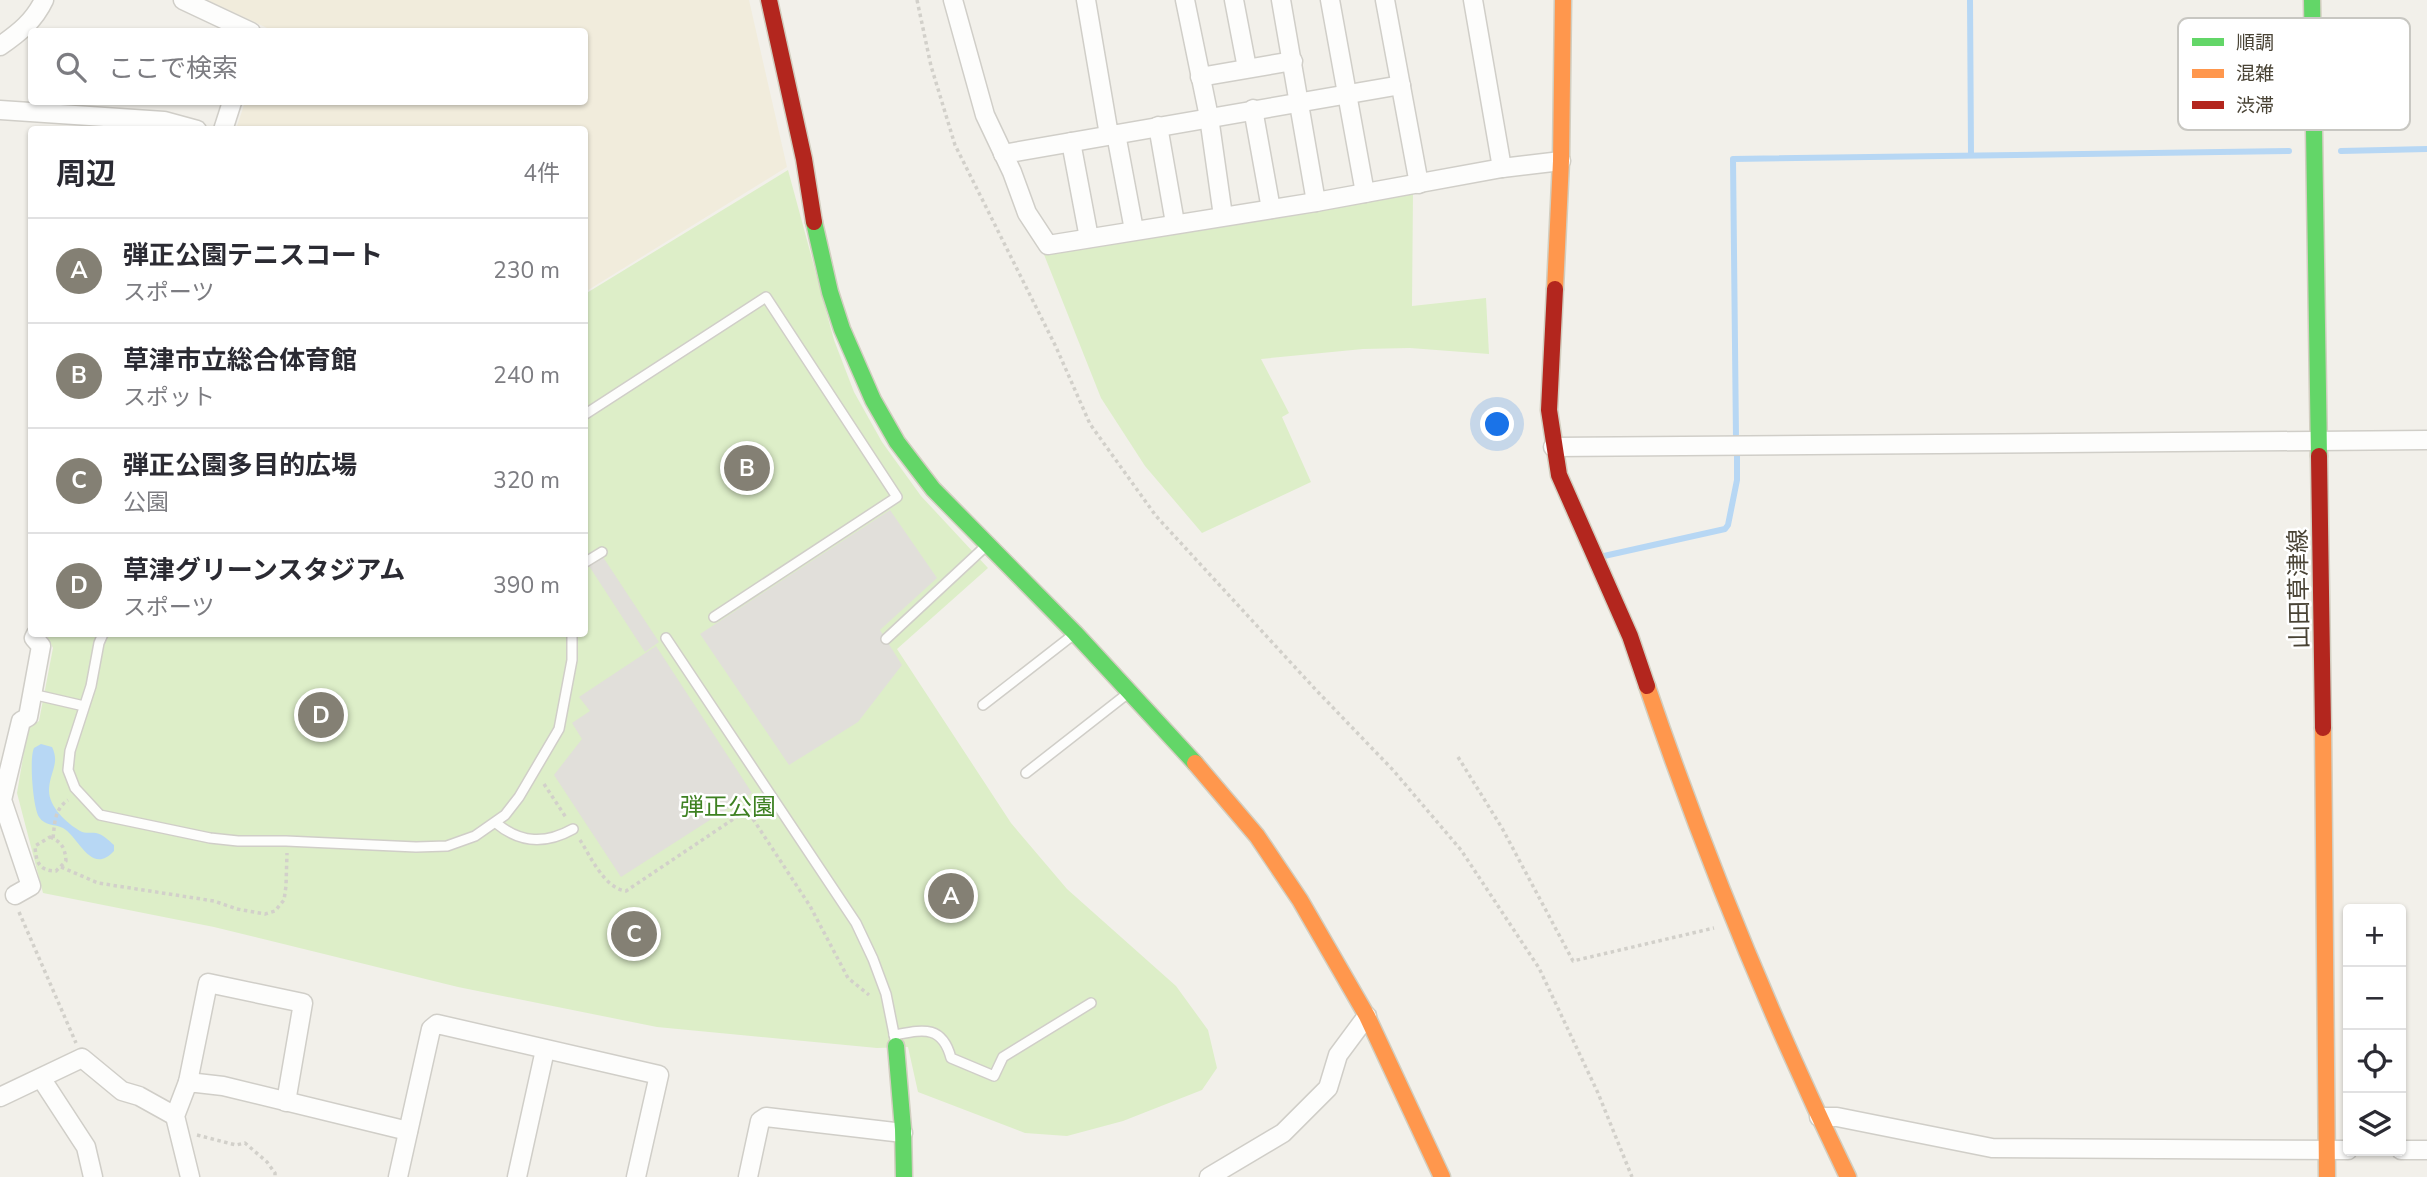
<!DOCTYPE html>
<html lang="ja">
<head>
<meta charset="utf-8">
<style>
  :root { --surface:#fff; --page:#f7f7f7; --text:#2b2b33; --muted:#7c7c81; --line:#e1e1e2; --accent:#848074 }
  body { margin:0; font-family:"Nunito Sans","Noto Sans JP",sans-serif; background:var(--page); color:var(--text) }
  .controls { position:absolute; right:21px; bottom:21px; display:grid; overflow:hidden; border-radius:7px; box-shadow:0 2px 5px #0004 }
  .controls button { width:63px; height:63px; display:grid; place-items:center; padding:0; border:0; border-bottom:2px solid var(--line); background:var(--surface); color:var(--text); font:35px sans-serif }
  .you { position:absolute; left:1498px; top:425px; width:24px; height:24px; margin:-18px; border:5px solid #fff; border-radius:50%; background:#1a73e8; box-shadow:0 0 0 10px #1a73e833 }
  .badge { display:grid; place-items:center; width:46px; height:46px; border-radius:50%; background:var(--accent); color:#fff; font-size:23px; font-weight:700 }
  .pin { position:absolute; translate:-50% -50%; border:4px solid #fff; box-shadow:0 2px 7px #0006 }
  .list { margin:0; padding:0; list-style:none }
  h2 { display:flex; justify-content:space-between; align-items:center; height:91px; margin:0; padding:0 28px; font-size:30px }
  h2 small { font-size:23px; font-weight:400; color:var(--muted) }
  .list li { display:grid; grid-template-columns:46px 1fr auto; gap:21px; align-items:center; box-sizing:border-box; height:105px; padding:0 28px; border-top:2px solid var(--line) }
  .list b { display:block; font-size:26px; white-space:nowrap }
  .list p { margin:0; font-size:23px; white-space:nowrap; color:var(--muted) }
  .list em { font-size:23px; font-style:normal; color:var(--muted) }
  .icon { flex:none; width:38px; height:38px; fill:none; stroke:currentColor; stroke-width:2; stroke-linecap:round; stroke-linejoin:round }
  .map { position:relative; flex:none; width:2427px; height:1177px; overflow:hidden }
  .search { position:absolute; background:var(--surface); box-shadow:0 2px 5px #0004; left:28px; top:28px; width:560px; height:77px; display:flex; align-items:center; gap:18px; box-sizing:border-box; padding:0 24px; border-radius:7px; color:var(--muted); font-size:26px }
  .panel { position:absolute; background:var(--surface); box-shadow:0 2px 5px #0004; left:28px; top:126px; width:560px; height:511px; border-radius:7px }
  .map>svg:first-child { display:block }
  .education { fill:#f1ecdc }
  .green { fill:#ddeec8 }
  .parking { fill:#e1dfda }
  .water { fill:#b7d7f4 }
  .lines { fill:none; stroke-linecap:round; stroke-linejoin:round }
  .stream { stroke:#b7d7f4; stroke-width:6 }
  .lane-casing { stroke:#d0cec8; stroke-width:12 }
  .street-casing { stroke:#d0cec8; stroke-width:21 }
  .fast-casing { stroke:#d2cec0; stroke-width:19 }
  .slow-casing { stroke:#d2cec0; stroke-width:19 }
  .jam-casing { stroke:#d2cec0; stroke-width:19 }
  .path { stroke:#d2d0ca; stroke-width:3.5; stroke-dasharray:3.5 3.5; stroke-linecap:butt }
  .lane { stroke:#fdfdfc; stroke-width:9 }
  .street { stroke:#fdfdfc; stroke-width:18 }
  .fast { stroke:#63d668; stroke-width:16 }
  .slow { stroke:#ff974d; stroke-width:16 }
  .jam { stroke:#b3261e; stroke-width:16 }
  .labels { text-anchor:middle; stroke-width:5; stroke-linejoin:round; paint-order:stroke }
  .street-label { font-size:24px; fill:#494335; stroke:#fff }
  .park-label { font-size:24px; fill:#3e8122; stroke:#fff }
  .key { fill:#fff; stroke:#c8c7c2; stroke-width:2 }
  .key-label { font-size:19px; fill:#494335 }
</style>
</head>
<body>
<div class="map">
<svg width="2427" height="1177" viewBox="0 0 2427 1177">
  <rect width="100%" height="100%" fill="#f2f0ea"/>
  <path class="education" d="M207 0H749L787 167 585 292 584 130 236 129 245 102H584V32L267 31V28Z"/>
  <g class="green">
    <path d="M788 170 834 340 854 392 882 442 921 496 988 568 897 649 1011 823 1067 889 1176 986 1208 1030 1217 1068 1202 1090 1123 1121 1067 1136 1025 1133 918 1092 908 1047 877 1048 657 1027 458 987 214 927 43 893 17 793 28 728 39 721 53 648 46 634H584L585 294Z"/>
    <path d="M1413 192 1412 306 1486 298 1489 354 1410 348 1363 349 1261 359 1289 413 1282 417 1311 482 1202 533 1145 466 1101 398 1043 252Z"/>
  </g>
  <g class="parking">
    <path d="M890 510 937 578 880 630 902 665 858 722 789 765 700 634Z"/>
    <path d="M603 557 659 642 645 652 589 566Z"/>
    <path d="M656 646 752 793 621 877 554 775 582 739 572 723 590 711 579 697Z"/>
  </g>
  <path class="water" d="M41 744 52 747C60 763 50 772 49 789 48 806 66 823 80 831 86 834 90 832 96 833 103 834 109 841 114 845V851C91 876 79 837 63 828 55 824 45 826 39 817 33 807 29 759 34 748Z"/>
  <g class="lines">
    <g class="stream">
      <path d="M1970 0 1971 155"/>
      <path d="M2341 151 2427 149"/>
      <path d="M1736 438 1733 159 2289 151"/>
      <path d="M1604 556 1725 529 1728 525 1737 480V455"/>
    </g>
    <defs>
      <g id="lane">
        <path d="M584 415 766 297 897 497 714 617"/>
        <path d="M584 563 602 552"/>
        <path d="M103 634 99 643 91 686 70 751 68 770 75 788 100 815 210 838 238 841H286L416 847 447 846 475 836 505 815 519 797 559 729 572 660V634"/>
        <path d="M666 638 856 923 873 959 886 994 896 1044"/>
        <path d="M886 639 987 545"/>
        <path d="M32 694 84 706"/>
        <path d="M983 705 1073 635"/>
        <path d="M1026 773 1127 694"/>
        <path d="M496 823C521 844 546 844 573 829"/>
        <path d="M894 1035C922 1030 942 1024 951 1058L994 1076 1003 1057 1091 1003"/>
      </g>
      <g id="street">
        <path d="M183 0 251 32"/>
        <path d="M953 0 985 115 1012 172 1027 213 1048 245 1316 202 1502 168 1561 161"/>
        <path d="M1086 0 1109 135"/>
        <path d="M1185 0 1209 117 1223 216"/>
        <path d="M1234 0 1247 68"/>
        <path d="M1281 0 1316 202"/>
        <path d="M1330 0 1365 193"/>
        <path d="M1385 0 1419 184"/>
        <path d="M1473 0 1502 168"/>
        <path d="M0 46C19 33 34 21 44 0"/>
        <path d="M1200 77 1293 61"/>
        <path d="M1253 109 1271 209"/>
        <path d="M0 110 164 121 197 130"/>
        <path d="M1158 126 1175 223"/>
        <path d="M223 130 232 102"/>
        <path d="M1116 134 1134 230"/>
        <path d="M1071 142 1089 238"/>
        <path d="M1003 154 1401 85"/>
        <path d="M1553 447 2427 440"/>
        <path d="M15 895 31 886 2 800 21 721 28 717 41 646 34 638 36 634"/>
        <path d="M41 1078 86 1147 93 1177"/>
        <path d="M188 1082 208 983 303 1003 286 1102"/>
        <path d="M0 1097 82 1058 122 1091 139 1096 175 1116"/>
        <path d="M1819 1117H1837L1992 1148 2348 1150"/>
        <path d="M2401 1150H2427"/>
        <path d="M190 1177 175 1116 188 1082 223 1086 408 1131"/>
        <path d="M398 1177 431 1029 437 1024 659 1075 636 1177"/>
        <path d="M517 1177 545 1050"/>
        <path d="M748 1177 760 1121 766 1117 903 1133"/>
        <path d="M1209 1177 1283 1133 1328 1088 1338 1055 1367 1016"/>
      </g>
      <g id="fast">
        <path d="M2312 0 2319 456"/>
        <path d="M814 222 830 292 842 329 873 400 897 442 933 489 1075 633 1195 763"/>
        <path d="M896 1046 903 1129 904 1177"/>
      </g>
      <g id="slow">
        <path d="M1555 289 1561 161 1563 0"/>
        <path d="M1647 686C1704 853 1771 1018 1848 1177"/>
        <path d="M2323 728 2327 1177"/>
        <path d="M1195 763 1257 836 1300 900 1367 1016 1442 1177"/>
      </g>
      <g id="jam">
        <path d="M769 0 804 159 814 222"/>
        <path d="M1555 289 1549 410 1559 475 1630 636 1647 686"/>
        <path d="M2319 456 2323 728"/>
      </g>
    </defs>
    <use href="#lane" class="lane-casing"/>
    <use href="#street" class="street-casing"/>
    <use href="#fast" class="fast-casing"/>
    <use href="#slow" class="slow-casing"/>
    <use href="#jam" class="jam-casing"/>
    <g class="path">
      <path d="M917 0 931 66 955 145 1056 347 1090 424 1156 516 1316 690 1393 770 1461 850 1539 968 1598 1093 1632 1177"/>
      <path d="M1458 757 1502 828 1573 961 1714 928"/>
      <path d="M544 784 567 819"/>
      <path d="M50 837C62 842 65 848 66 861L56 871C39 871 36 862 35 846Z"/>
      <path d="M53 838C55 822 54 810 68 800"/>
      <path d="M580 840C591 857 604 888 626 891L744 812 753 819 810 906 848 978 869 995"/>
      <path d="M61 867 98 883 214 901 237 909 265 914 275 911 284 900 286 886 287 853"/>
      <path d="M19 912 76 1043"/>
      <path d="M197 1135 236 1145 245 1143 267 1162 275 1173V1177"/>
    </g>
    <use href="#lane" class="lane"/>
    <use href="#street" class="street"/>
    <use href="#fast" class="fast"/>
    <use href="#slow" class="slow"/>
    <use href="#jam" class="jam"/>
  </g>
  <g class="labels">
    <g class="street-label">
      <text transform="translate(2299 589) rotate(-91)" y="8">山田草津線</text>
    </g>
    <g class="park-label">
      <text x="728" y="815">弾正公園</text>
    </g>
  </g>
  <rect x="2178" y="18" width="232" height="112" rx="10" class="key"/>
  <rect x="2192" y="38" width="32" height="8" fill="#63d668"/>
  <rect x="2192" y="69" width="32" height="9" fill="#ff974d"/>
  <rect x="2192" y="101" width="32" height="8" fill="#b3261e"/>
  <g class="key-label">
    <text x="2236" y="49">順調</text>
    <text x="2236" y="80">混雑</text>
    <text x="2236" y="112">渋滞</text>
  </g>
</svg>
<div class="controls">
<button>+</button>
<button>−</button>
<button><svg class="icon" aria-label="locate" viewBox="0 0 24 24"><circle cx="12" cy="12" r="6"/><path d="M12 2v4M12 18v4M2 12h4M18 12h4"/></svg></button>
<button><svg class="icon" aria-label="layers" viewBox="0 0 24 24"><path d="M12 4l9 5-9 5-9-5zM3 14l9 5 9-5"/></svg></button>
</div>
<div class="you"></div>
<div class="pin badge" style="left:951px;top:896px">A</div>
<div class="pin badge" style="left:747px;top:468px">B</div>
<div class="pin badge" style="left:634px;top:934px">C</div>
<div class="pin badge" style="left:321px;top:715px">D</div>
<div class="search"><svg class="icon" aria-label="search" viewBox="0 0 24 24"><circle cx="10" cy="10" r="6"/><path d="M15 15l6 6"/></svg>ここで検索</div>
<section class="panel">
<h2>周辺<small>4件</small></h2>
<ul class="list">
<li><span class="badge">A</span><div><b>弾正公園テニスコート</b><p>スポーツ</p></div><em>230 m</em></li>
<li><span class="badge">B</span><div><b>草津市立総合体育館</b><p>スポット</p></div><em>240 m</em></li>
<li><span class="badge">C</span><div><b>弾正公園多目的広場</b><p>公園</p></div><em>320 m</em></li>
<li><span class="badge">D</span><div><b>草津グリーンスタジアム</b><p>スポーツ</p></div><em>390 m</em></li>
</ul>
</section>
</div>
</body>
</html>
